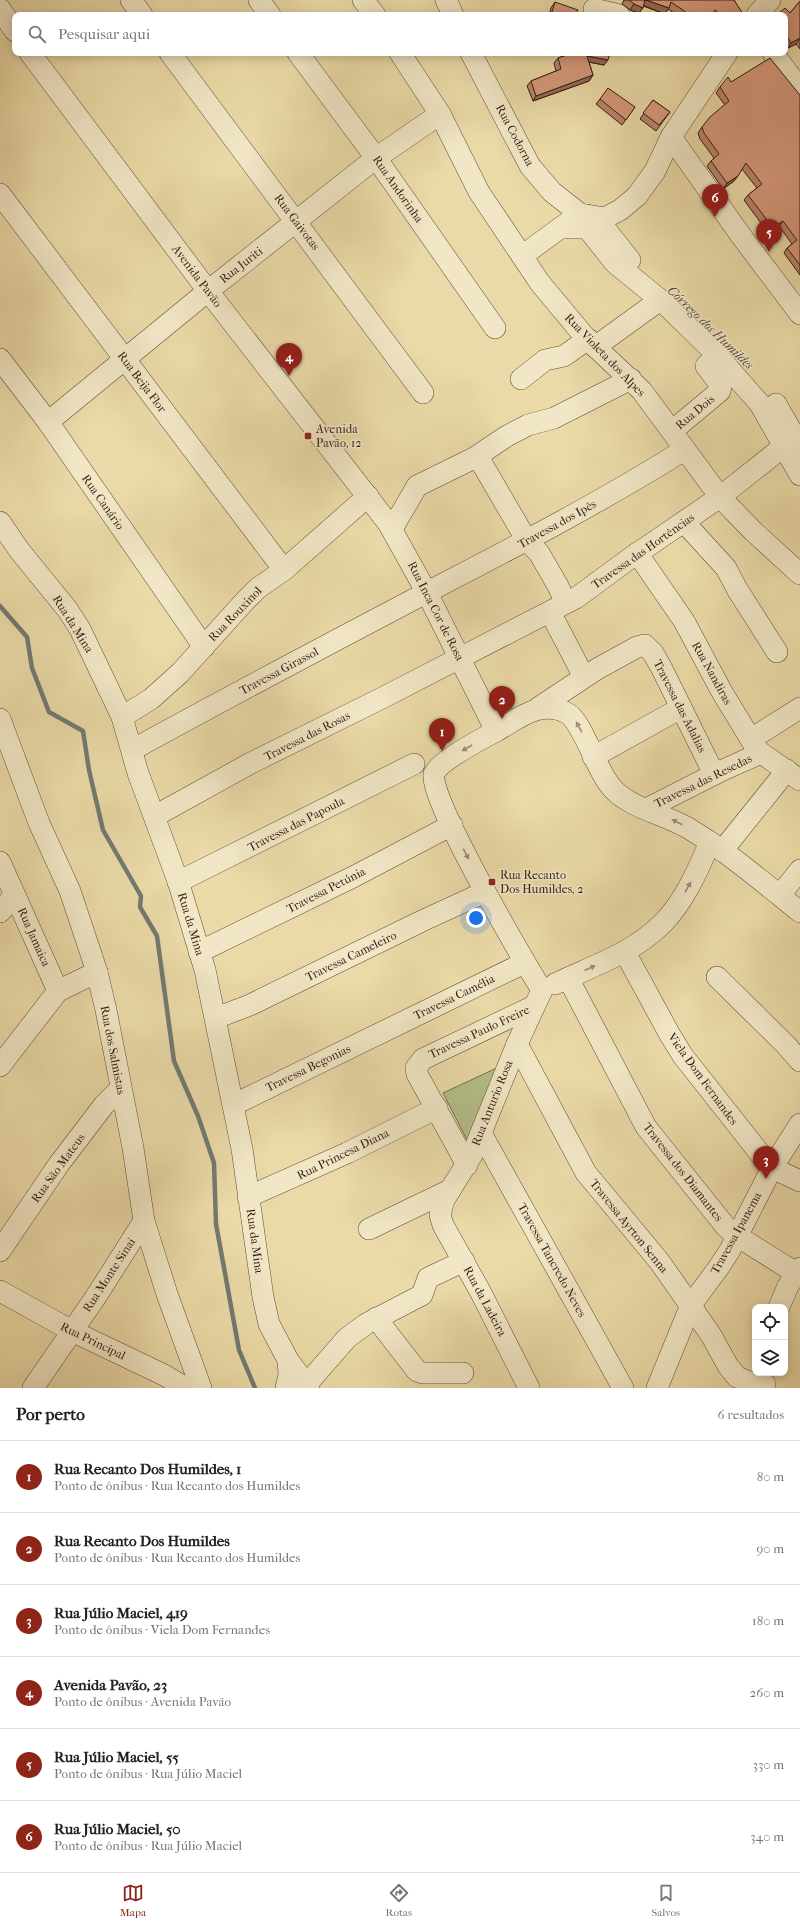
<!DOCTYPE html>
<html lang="pt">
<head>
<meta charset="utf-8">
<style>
  :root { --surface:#fff; --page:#f2f2f2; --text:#202124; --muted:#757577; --line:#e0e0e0; --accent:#8f2418 }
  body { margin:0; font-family:"IM FELL French Canon",serif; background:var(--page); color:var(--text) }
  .controls { position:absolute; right:12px; bottom:12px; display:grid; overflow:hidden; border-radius:8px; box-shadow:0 2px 10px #0003 }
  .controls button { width:36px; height:36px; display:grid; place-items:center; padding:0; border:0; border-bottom:1px solid var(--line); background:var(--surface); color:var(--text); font:20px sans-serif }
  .you { position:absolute; left:476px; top:918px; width:14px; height:14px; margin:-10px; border:3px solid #fff; border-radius:50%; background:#1a73e8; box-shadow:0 0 0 6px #1a73e833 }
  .badge { display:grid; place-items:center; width:26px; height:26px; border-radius:50%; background:var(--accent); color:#fff; font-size:13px; font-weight:700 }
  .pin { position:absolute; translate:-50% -33px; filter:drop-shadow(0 1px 2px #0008) }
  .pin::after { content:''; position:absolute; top:21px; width:14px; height:12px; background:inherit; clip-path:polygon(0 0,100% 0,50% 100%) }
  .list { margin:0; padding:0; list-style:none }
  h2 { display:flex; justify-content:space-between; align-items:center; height:52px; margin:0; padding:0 16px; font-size:17px }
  h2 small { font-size:13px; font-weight:400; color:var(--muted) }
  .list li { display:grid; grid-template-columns:26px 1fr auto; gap:12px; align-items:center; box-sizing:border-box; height:72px; padding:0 16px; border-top:1px solid var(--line) }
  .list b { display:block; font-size:15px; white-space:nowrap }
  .list p { margin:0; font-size:13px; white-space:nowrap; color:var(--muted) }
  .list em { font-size:13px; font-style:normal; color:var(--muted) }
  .icon { flex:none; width:22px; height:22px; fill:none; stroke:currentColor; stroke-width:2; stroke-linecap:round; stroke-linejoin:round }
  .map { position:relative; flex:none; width:800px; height:1388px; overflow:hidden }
  .search { position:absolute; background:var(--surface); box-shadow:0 2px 10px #0003; left:12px; right:12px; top:12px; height:44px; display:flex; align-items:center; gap:10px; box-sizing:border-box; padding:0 14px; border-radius:8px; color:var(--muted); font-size:15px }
  .sheet { height:484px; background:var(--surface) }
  nav { display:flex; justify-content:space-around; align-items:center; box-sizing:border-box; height:56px; border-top:1px solid var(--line); background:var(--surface); font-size:11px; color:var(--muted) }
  nav a { display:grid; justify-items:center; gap:2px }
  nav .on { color:var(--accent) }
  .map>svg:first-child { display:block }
  .green { fill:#b4c08a; stroke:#736e4e }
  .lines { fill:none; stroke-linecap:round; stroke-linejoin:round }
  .stream { stroke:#727a73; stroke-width:4.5 }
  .minor-casing { stroke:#604c37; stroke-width:22 }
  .minor { stroke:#f1e7c6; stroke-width:21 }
  .wall { fill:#b8846b; stroke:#321c12 }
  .shaded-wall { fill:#966b57; stroke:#321c12 }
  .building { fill:#d6997c; stroke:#321c12 }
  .oneway { fill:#9b8c75 }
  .poi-dot { fill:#8f2418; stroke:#f1e7c6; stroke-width:1.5 }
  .labels { text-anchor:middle; stroke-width:3; stroke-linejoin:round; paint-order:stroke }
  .street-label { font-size:12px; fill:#321c12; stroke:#f1e7c6 }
  .poi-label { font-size:12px; fill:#321c12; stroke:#f1e7c6; text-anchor:start }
  .water-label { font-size:13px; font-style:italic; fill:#524b43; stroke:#f1e7c6 }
</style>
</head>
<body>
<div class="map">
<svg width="800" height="1388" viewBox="0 0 800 1388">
  <rect width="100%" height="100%" fill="#eadaa7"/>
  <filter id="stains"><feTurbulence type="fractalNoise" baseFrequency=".005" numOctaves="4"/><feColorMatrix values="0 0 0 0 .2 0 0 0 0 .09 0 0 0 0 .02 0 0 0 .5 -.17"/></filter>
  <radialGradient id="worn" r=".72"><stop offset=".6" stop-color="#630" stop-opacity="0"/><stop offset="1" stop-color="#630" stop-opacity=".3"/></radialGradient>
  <path class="green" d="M501 1066 468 1142 443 1093Z"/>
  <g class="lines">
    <path class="stream" d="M0 606 27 637 32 668 49 712 83 731 89 770 103 830 141 896 140 907 157 936 174 1061 198 1116 214 1163 216 1224 239 1350 255 1388"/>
    <defs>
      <g id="minor">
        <path d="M131 0 142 15"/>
        <path d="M259 0 270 15"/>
        <path d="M363 0 375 15"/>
        <path d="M446 0 453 15"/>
        <path d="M0 9 15 31"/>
        <path d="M594 9 619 15"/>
        <path d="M757 15 770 0"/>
        <path d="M30 53 208 291 388 523 427 593 496 731"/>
        <path d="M170 53 423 393"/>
        <path d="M298 53 376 158 495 328"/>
        <path d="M400 53 440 114 479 192 540 283 585 337 642 391 720 497 754 532 800 574"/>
        <path d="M471 53 530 166 552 192 580 214 605 218 620 210 637 196 655 171 671 137 727 53"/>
        <path d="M773 53 800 89"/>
        <path d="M671 137 739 233 800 314"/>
        <path d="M0 194 284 570"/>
        <path d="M586 215 607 231 630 260"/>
        <path d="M561 228H587L615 263 664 303 717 355 760 404 800 475"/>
        <path d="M522 256 571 220"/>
        <path d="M595 347 660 300"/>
        <path d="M0 359 48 422 204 647"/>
        <path d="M521 379 545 360 564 356 588 339"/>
        <path d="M776 404 800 446"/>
        <path d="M48 422 208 291 376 158 440 114"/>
        <path d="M672 431 720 391 721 386 706 366 717 355"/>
        <path d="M474 458 507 436 528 425 554 418 631 379"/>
        <path d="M0 522 19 550 67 609 80 629 122 717 138 773 178 881 205 970 242 1149 263 1297 269 1324 288 1360 309 1388"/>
        <path d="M684 522 726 568 737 589 777 652"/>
        <path d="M392 529 417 486 470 460 478 459 481 462 527 541 539 553 558 586 566 603"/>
        <path d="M637 553 684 621 722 692 756 748 761 753 800 780"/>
        <path d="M550 612 584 677"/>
        <path d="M538 708 597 669 637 647 645 645 653 653 662 669 714 774"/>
        <path d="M122 717 151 699 180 673 244 602 258 588 284 570 368 496"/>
        <path d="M0 719 39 823 70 891 97 972 106 1010 133 1148 144 1221 167 1294 201 1388"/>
        <path d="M751 739 800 708"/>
        <path d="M132 750C234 694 338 639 441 585 524 542 606 499 684 450"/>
        <path d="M593 757 681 708"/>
        <path d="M646 809 723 770 761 753"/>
        <path d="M155 816 251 763 384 697 576 598 629 559 720 497 783 447"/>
        <path d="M722 851 787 770"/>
        <path d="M0 862 58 991"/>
        <path d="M178 882 414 764"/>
        <path d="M780 895 800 870"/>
        <path d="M0 912 14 896"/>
        <path d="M199 952 353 877 452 825"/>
        <path d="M627 956 670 1035 683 1056 765 1160 772 1168 800 1181"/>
        <path d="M717 977 785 1044 800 1061"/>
        <path d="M568 978 646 1127 726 1227 737 1236 796 1273"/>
        <path d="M555 984C592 966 633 953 662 924 684 902 698 870 710 842"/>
        <path d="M542 990C525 964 427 795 434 774 439 761 485 737 498 730 519 718 542 699 567 713 583 722 596 771 613 789 632 809 664 814 688 828 728 852 764 883 800 912"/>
        <path d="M216 1018 250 1005 424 920 485 892"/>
        <path d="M517 1044 586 1173 659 1261 711 1335 728 1366 737 1377 749 1382 765 1384"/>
        <path d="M0 1066 58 991 97 972"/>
        <path d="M233 1105 524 963"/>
        <path d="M481 1133 623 1388"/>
        <path d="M467 1165 417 1074 416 1068 423 1059 534 1006"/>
        <path d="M248 1197 347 1153 437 1108"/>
        <path d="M369 1229 450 1190"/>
        <path d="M0 1251 59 1164 104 1105 120 1089"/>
        <path d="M0 1291 72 1331 164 1375 186 1388"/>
        <path d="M779 1307 788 1286 800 1268"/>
        <path d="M376 1318 417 1371 423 1373H463"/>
        <path d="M307 1384 347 1338 366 1324 422 1295 428 1278 464 1261"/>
        <path d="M33 1388 95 1298 144 1221"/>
        <path d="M286 1388 289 1375 288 1360"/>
        <path d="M529 1388 480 1291 443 1225 440 1215 444 1200 472 1155 517 1044 542 990"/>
        <path d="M657 1388 691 1305 719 1267 730 1250 772 1168 800 1124"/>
      </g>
    </defs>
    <use href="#minor" class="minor-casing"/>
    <use href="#minor" class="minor"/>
  </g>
  <g class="wall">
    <path d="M624 0H734L743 15H677L668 9 665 14 643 6 639 13 630 10 622 4Z"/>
    <path d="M800 1V49L796 44 788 48 785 44V15L790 13Z"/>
    <path d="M555 2 576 15H549L551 8Z"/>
    <path d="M573 53 604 65 589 62 593 75 589 81 533 101 527 86 531 81 556 71 554 63 558 58Z"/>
    <path d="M731 82 800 95V275L784 253 787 248 792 244 779 226 769 234 744 200 748 195 757 188 742 169 734 181 723 189 707 166 711 161 714 158 700 139 698 133 702 127 725 105 716 93 720 87Z"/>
    <path d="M600 99 635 107 622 125 596 104Z"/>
    <path d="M653 100 670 112 656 131 640 119Z"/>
  </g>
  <g class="shaded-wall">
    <path d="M645 0H646L669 8 665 14 642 5Z"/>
    <path d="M634 4 643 8 639 13 630 10Z"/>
    <path d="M800 38 796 44 788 48 791 43Z"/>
    <path d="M587 56 608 60 604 65 583 61Z"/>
    <path d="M593 75 589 81 533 101 536 96Z"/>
    <path d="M738 176 734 181 723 189 727 183Z"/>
    <path d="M783 221 779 226 769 234 773 228Z"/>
  </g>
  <g class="building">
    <path d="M629 0H645L643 8 634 4Z"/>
    <path d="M646 0H734L743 14V15H721L715 10 711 15H690L671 2 669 8Z"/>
    <path d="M800 1V38L791 43 785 33V15H777L785 8 790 13Z"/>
    <path d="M555 2 578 10 576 15H551Z"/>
    <path d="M573 53H610L608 60 587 56 593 75 536 96 531 81 561 69 558 58Z"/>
    <path d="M770 58 799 94 800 95V265L787 248 797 240 783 221 773 228 748 195 762 184 746 163 738 176 727 183 711 161 719 154 704 133 702 127 710 117 729 101 720 87 728 77 731 82Z"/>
    <path d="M608 88 635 107 626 120 600 99Z"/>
    <path d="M653 100 670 112 659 125 643 113Z"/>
  </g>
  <defs><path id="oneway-solid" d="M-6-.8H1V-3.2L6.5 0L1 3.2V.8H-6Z"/></defs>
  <g class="oneway">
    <use href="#oneway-solid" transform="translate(579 727) rotate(-119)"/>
    <use href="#oneway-solid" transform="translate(467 748) rotate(150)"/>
    <use href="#oneway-solid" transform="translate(677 822) rotate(-152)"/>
    <use href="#oneway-solid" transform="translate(466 854) rotate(63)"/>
    <use href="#oneway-solid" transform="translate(688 887) rotate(-61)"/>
    <use href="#oneway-solid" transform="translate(590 968) rotate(-24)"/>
  </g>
  <g class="poi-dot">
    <rect x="304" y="432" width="8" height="8" rx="2"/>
    <rect x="488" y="878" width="8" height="8" rx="2"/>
  </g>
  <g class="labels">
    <g class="street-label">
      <text transform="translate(515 135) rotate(62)" y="4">Rua Codorna</text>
      <text transform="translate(398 189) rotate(55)" y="4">Rua Andorinha</text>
      <text transform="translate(297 222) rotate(53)" y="4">Rua Gaivotas</text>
      <text transform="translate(241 265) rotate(-38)" y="4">Rua Juriti</text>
      <text transform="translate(197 276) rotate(53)" y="4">Avenida Pavão</text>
      <text transform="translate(605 355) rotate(46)" y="4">Rua Violeta dos Alpes</text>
      <text transform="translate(142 382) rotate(53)" y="4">Rua Beija Flor</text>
      <text transform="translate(695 412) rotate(-40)" y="4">Rua Dois</text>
      <text transform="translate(103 502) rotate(55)" y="4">Rua Canário</text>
      <text transform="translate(557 524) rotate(-29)" y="4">Travessa dos Ipês</text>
      <text transform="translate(643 551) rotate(-35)" y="4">Travessa das Hortências</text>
      <text transform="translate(436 611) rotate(63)" y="4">Rua Inca Cor de Rosa</text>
      <text transform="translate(235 614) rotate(-46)" y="4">Rua Rouxinol</text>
      <text transform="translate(73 624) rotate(58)" y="4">Rua da Mina</text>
      <text transform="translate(279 671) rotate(-28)" y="4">Travessa Girassol</text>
      <text transform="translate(712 673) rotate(61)" y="4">Rua Nandiras</text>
      <text transform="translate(680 706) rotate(63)" y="4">Travessa das Adalias</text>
      <text transform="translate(307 736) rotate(-27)" y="4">Travessa das Rosas</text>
      <text transform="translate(703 781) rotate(-26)" y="4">Travessa das Resedas</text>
      <text transform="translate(296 824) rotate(-27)" y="4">Travessa das Papoula</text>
      <text transform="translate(326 890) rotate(-27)" y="4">Travessa Petúnia</text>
      <text transform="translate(191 924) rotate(73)" y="4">Rua da Mina</text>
      <text transform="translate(34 937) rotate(66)" y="4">Rua Jamaica</text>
      <text transform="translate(351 956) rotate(-26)" y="4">Travessa Cameleiro</text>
      <text transform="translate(454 997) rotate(-26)" y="4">Travessa Camélia</text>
      <text transform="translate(479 1032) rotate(-25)" y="4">Travessa Paulo Freire</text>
      <text transform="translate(113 1050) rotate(79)" y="4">Rua dos Salmistas</text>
      <text transform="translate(308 1068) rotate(-26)" y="4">Travessa Begonias</text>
      <text transform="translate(703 1079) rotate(54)" y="4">Viela Dom Fernandes</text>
      <text transform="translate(492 1103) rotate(-68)" y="4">Rua Anturio Rosa</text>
      <text transform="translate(343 1154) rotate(-26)" y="4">Rua Princesa Diana</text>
      <text transform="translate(58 1168) rotate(-54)" y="4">Rua São Mateus</text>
      <text transform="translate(683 1172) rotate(52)" y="4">Travessa dos Diamantes</text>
      <text transform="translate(629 1226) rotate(51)" y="4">Travessa Ayrton Senna</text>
      <text transform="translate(736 1233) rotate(-61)" y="4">Travessa Ipanema</text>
      <text transform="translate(255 1241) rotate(82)" y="4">Rua da Mina</text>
      <text transform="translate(552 1260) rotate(61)" y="4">Travessa Tancredo Neves</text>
      <text transform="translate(109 1275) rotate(-57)" y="4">Rua Monte Sinai</text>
      <text transform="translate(485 1301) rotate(62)" y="4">Rua da Ladeira</text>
      <text transform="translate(93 1341) rotate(26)" y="4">Rua Principal</text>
    </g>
    <g class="poi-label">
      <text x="316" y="433">Avenida<tspan x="316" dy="14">Pavão, 12</tspan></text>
      <text x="500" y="879">Rua Recanto<tspan x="500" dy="14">Dos Humildes, 2</tspan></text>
    </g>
    <g class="water-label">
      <text transform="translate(711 327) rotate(44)" y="5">Córrego dos Humildes</text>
    </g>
  </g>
  <rect width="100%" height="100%" filter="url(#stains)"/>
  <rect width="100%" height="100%" fill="url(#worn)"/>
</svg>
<div class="controls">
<button><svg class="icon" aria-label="locate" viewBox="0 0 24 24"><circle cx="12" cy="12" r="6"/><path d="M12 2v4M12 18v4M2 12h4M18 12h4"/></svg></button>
<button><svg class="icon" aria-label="layers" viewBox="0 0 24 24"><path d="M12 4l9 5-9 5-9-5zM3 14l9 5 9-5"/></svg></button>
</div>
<div class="you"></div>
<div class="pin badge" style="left:442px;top:751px">1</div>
<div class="pin badge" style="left:502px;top:719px">2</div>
<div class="pin badge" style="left:766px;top:1179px">3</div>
<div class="pin badge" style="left:289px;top:376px">4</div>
<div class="pin badge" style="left:769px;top:252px">5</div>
<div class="pin badge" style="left:715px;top:217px">6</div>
<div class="search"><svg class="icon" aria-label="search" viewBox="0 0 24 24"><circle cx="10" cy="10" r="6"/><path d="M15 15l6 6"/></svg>Pesquisar aqui</div>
</div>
<section class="sheet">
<h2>Por perto<small>6 resultados</small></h2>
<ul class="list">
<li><span class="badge">1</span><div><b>Rua Recanto Dos Humildes, 1</b><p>Ponto de ônibus · Rua Recanto dos Humildes</p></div><em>80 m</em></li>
<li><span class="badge">2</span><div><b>Rua Recanto Dos Humildes</b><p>Ponto de ônibus · Rua Recanto dos Humildes</p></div><em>90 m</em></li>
<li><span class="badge">3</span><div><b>Rua Júlio Maciel, 419</b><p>Ponto de ônibus · Viela Dom Fernandes</p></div><em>180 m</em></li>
<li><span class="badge">4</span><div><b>Avenida Pavão, 23</b><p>Ponto de ônibus · Avenida Pavão</p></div><em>260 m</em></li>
<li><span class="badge">5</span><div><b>Rua Júlio Maciel, 55</b><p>Ponto de ônibus · Rua Júlio Maciel</p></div><em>330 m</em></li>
<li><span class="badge">6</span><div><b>Rua Júlio Maciel, 50</b><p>Ponto de ônibus · Rua Júlio Maciel</p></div><em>340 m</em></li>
</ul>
</section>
<nav>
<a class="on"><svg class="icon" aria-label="map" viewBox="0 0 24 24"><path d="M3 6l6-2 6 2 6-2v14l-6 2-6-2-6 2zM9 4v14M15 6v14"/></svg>Mapa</a>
<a><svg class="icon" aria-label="directions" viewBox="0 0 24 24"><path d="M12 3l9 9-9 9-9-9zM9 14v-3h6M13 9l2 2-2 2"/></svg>Rotas</a>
<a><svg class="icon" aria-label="saved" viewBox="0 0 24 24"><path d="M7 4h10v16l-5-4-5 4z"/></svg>Salvos</a>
</nav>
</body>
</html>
